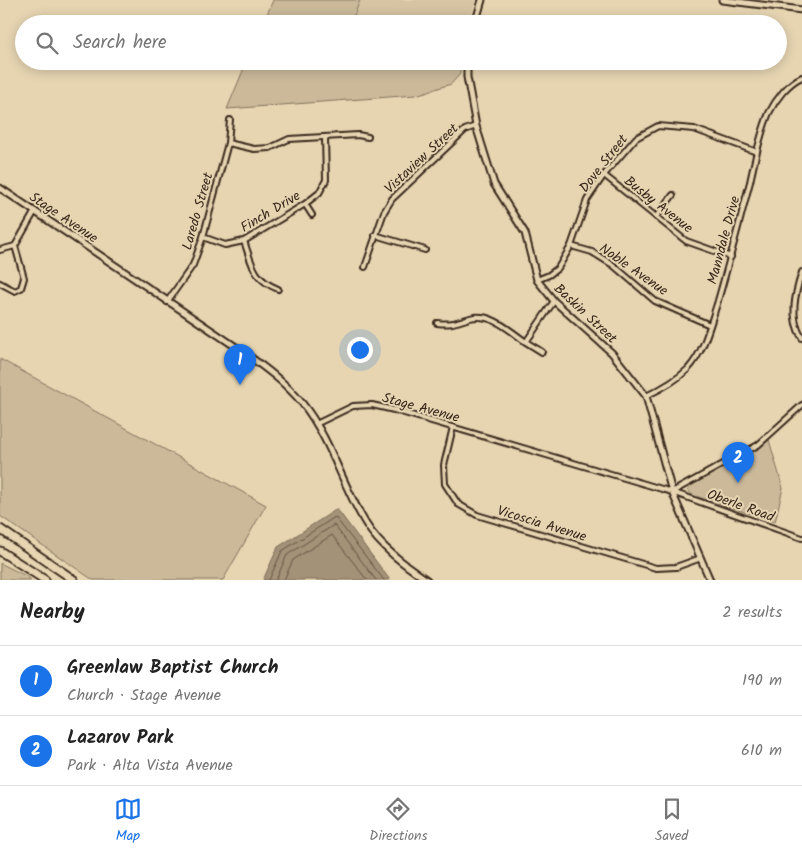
<!DOCTYPE html>
<html lang="en">
<head>
<meta charset="utf-8">
<style>
  :root { --surface:#fff; --page:#f6f6f6; --text:#222; --muted:#767676; --line:#e0e0e0; --accent:#1a73e8 }
  body { margin:0; font-family:Kalam,sans-serif; background:var(--page); color:var(--text) }
  .you { position:absolute; left:359px; top:349px; width:18px; height:18px; margin:-12px; border:4px solid #fff; border-radius:50%; background:#1a73e8; box-shadow:0 0 0 8px #1a73e833 }
  .badge { display:grid; place-items:center; width:32px; height:32px; border-radius:50%; background:var(--accent); color:#fff; font-size:16px; font-weight:700 }
  .pin { position:absolute; translate:-50% -41px; filter:drop-shadow(0 1px 2px #0008) }
  .pin::after { content:''; position:absolute; top:26px; width:18px; height:15px; background:inherit; clip-path:polygon(0 0,100% 0,50% 100%) }
  .list { margin:0; padding:0; list-style:none }
  h2 { display:flex; justify-content:space-between; align-items:center; height:65px; margin:0; padding:0 20px; font-size:21px }
  h2 small { font-size:16px; font-weight:400; color:var(--muted) }
  .list li { display:grid; grid-template-columns:32px 1fr auto; gap:15px; align-items:center; box-sizing:border-box; height:70px; padding:0 20px; border-top:1px solid var(--line) }
  .list b { display:block; font-size:19px; white-space:nowrap }
  .list p { margin:0; font-size:16px; white-space:nowrap; color:var(--muted) }
  .list em { font-size:16px; font-style:normal; color:var(--muted) }
  .icon { flex:none; width:28px; height:28px; fill:none; stroke:currentColor; stroke-width:2; stroke-linecap:round; stroke-linejoin:round }
  .map { position:relative; flex:none; width:802px; height:580px; overflow:hidden }
  .search { position:absolute; background:var(--surface); box-shadow:0 2px 12px #0003; left:15px; right:15px; top:15px; height:55px; display:flex; align-items:center; gap:12px; box-sizing:border-box; padding:0 18px; border-radius:28px; color:var(--muted); font-size:19px }
  .sheet { height:205px; background:var(--surface) }
  nav { display:flex; justify-content:space-around; align-items:center; box-sizing:border-box; height:70px; border-top:1px solid var(--line); background:var(--surface); font-size:14px; color:var(--muted) }
  nav a { display:grid; justify-items:center; gap:2px }
  nav .on { color:var(--accent) }
  .map>svg:first-child { display:block }
  .built { fill:#d6c4a2 }
  .green { fill:#cbb99a; stroke:#83725c }
  .water { fill:#a39278; stroke:#796854 }
  .lines { fill:none; stroke-linecap:round; stroke-linejoin:round }
  .shore { stroke:#655442; stroke-width:1 }
  .street-casing { stroke:#3b2a1e; stroke-width:8 }
  .secondary-casing { stroke:#3b2a1e; stroke-width:9 }
  .highway-casing { stroke:#3b2a1e; stroke-width:11 }
  .street { stroke:#e7d5b2; stroke-width:4 }
  .secondary { stroke:#e7d5b2; stroke-width:5 }
  .highway { stroke:#e7d5b2; stroke-width:7 }
  .labels { text-anchor:middle; stroke-width:4; stroke-linejoin:round; paint-order:stroke }
  .street-label { font-size:14px; fill:#3b2a1e; stroke:#e7d5b2 }
</style>
</head>
<body>
<div class="map">
<svg width="802" height="580" viewBox="0 0 802 580">
  <rect width="100%" height="100%" fill="#e7d5b2"/>
  <filter id="ink" filterUnits="userSpaceOnUse"><feTurbulence type="fractalNoise" baseFrequency=".02" numOctaves="2"/><feDisplacementMap in="SourceGraphic" scale="10" xChannelSelector="R" yChannelSelector="G"/><feConvolveMatrix kernelMatrix="1 2 1 2 8 2 1 2 1" color-interpolation-filters="sRGB"/></filter>
  <g filter="url(#ink)">
    <path class="built" d="M360 0H476L469 24H351Z"/>
    <g class="green">
      <path d="M273 0H360L351 24H263Z"/>
      <path d="M247 61H448L460 65V74L451 84 416 95 227 109Z"/>
      <path d="M0 359 266 505 223 580H93L0 516Z"/>
      <path d="M769 440 783 488 775 522 692 495 688 490 690 486 701 480Z"/>
      <path d="M0 563 28 577 31 580H0Z"/>
    </g>
    <path class="water" d="M337 509 390 580H263L278 547Z"/>
    <g class="lines">
      <g class="shore">
        <path d="M269 580 282 551 335 517 384 580"/>
        <path d="M276 580 287 555 334 525 376 580"/>
        <path d="M284 580 293 560 332 535 367 580"/>
      </g>
      <defs>
        <g id="street">
          <path d="M228 143 254 149 270 148 289 139 358 135 368 137"/>
          <path d="M604 175 686 241 731 257"/>
          <path d="M305 204 312 215"/>
          <path d="M656 217 673 195"/>
          <path d="M375 235 425 250"/>
          <path d="M203 237 225 245 244 241 305 204 319 193 326 180 325 137"/>
          <path d="M244 241C252 264 253 279 278 289"/>
          <path d="M15 246 35 211"/>
          <path d="M571 246 592 252 613 265 655 301 710 325"/>
          <path d="M0 250 15 246"/>
          <path d="M365 267 384 212 392 199 465 130 476 126"/>
          <path d="M802 272C795 294 789 317 802 338"/>
          <path d="M537 280 549 275 558 268 571 246 587 200 604 175 636 138 658 126 694 129 757 152"/>
          <path d="M0 283 15 291 21 288 24 278 15 246"/>
          <path d="M167 302 193 265 203 237 228 143 230 120"/>
          <path d="M437 323C452 325 456 322 470 318 491 312 510 331 526 342L554 301"/>
          <path d="M526 342 542 352"/>
          <path d="M646 396C661 389 676 381 688 369 704 352 710 325 717 304 729 263 739 223 750 182 755 159 760 134 769 113 776 99 788 83 802 77"/>
          <path d="M316 424 353 406 372 405 394 410 672 492 802 538"/>
          <path d="M453 427 444 465 445 484 458 504 477 515 656 568 676 567 701 558"/>
          <path d="M672 492 758 445 802 405"/>
        </g>
        <g id="secondary">
          <path d="M722 0 802 10"/>
          <path d="M475 24 482 0"/>
          <path d="M467 61V77L476 126 494 184 525 233 537 280 554 301 612 353 646 396 672 492 710 580"/>
          <path d="M0 188 242 351C264 367 285 382 302 403 331 439 342 485 366 524 380 547 405 565 427 580"/>
        </g>
        <g id="highway">
          <path d="M0 529 74 580"/>
          <path d="M0 551 45 580"/>
        </g>
      </defs>
      <use href="#street" class="street-casing"/>
      <use href="#secondary" class="secondary-casing"/>
      <use href="#highway" class="highway-casing"/>
      <use href="#street" class="street"/>
      <use href="#secondary" class="secondary"/>
      <use href="#highway" class="highway"/>
    </g>
  </g>
  <g class="labels">
    <g class="street-label">
      <text transform="translate(421 158) rotate(-43)" y="5">Vistaview Street</text>
      <text transform="translate(603 163) rotate(-52)" y="5">Dove Street</text>
      <text transform="translate(659 204) rotate(38)" y="5">Busby Avenue</text>
      <text transform="translate(197 211) rotate(-74)" y="5">Laredo Street</text>
      <text transform="translate(270 211) rotate(-31)" y="5">Finch Drive</text>
      <text transform="translate(64 217) rotate(34)" y="5">Stage Avenue</text>
      <text transform="translate(723 240) rotate(-75)" y="5">Manndale Drive</text>
      <text transform="translate(634 269) rotate(35)" y="5">Noble Avenue</text>
      <text transform="translate(586 313) rotate(43)" y="5">Baskin Street</text>
      <text transform="translate(421 407) rotate(15)" y="5">Stage Avenue</text>
      <text transform="translate(741 505) rotate(20)" y="5">Oberle Road</text>
      <text transform="translate(542 523) rotate(17)" y="5">Vicoscia Avenue</text>
    </g>
  </g>
</svg>
<div class="you"></div>
<div class="pin badge" style="left:240px;top:385px">1</div>
<div class="pin badge" style="left:738px;top:483px">2</div>
<div class="search"><svg class="icon" aria-label="search" viewBox="0 0 24 24"><circle cx="10" cy="10" r="6"/><path d="M15 15l6 6"/></svg>Search here</div>
</div>
<section class="sheet">
<h2>Nearby<small>2 results</small></h2>
<ul class="list">
<li><span class="badge">1</span><div><b>Greenlaw Baptist Church</b><p>Church · Stage Avenue</p></div><em>190 m</em></li>
<li><span class="badge">2</span><div><b>Lazarov Park</b><p>Park · Alta Vista Avenue</p></div><em>610 m</em></li>
</ul>
</section>
<nav>
<a class="on"><svg class="icon" aria-label="map" viewBox="0 0 24 24"><path d="M3 6l6-2 6 2 6-2v14l-6 2-6-2-6 2zM9 4v14M15 6v14"/></svg>Map</a>
<a><svg class="icon" aria-label="directions" viewBox="0 0 24 24"><path d="M12 3l9 9-9 9-9-9zM9 14v-3h6M13 9l2 2-2 2"/></svg>Directions</a>
<a><svg class="icon" aria-label="saved" viewBox="0 0 24 24"><path d="M7 4h10v16l-5-4-5 4z"/></svg>Saved</a>
</nav>
</body>
</html>
